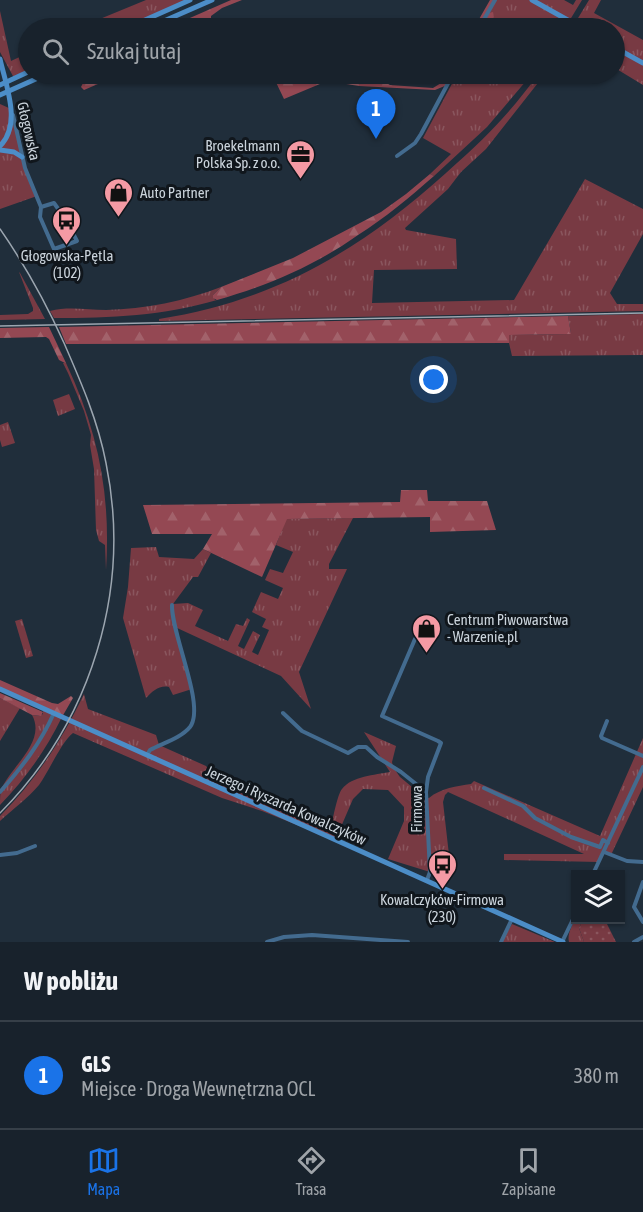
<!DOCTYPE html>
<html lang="pl">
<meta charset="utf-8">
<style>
body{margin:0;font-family:"Asap Condensed",sans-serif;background:#212a34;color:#f1f3f6}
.controls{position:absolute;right:18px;bottom:18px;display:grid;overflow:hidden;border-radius:0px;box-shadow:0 2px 4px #0004}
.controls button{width:54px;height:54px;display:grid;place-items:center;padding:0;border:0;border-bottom:2px solid #363f48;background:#18222c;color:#f1f3f6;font:30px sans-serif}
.you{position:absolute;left:434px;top:380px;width:21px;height:21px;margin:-15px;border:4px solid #fff;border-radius:50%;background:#1a73e8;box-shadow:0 0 0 9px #1a73e833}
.badge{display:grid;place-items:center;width:39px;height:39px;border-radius:50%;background:#1a73e8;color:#fff;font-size:20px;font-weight:700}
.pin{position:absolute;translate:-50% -50px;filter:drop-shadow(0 2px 3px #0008)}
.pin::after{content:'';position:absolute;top:32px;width:21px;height:18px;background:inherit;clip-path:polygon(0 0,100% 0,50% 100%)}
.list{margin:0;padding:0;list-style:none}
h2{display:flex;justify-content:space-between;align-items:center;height:78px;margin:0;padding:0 24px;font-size:26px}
h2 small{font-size:20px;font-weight:400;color:#9fa4a9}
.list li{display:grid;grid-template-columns:39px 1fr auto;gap:18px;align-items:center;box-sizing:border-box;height:108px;padding:0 24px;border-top:2px solid #363f48}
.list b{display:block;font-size:22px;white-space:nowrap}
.list p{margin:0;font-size:20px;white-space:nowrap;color:#9fa4a9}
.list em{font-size:20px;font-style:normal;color:#9fa4a9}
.icon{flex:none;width:33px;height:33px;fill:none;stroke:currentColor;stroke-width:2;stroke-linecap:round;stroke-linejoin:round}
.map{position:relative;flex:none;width:643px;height:942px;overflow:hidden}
.search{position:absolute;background:#18222c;box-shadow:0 2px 4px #0004;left:18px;right:18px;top:18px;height:66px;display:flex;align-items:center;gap:15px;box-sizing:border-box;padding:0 21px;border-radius:33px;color:#9fa4a9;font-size:22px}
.sheet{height:186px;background:#18222c}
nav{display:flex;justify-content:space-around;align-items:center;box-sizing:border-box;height:84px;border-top:2px solid #363f48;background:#18222c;font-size:16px;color:#9fa4a9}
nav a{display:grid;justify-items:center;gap:3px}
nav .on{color:#1a73e8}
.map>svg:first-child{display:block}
.grass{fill:url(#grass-tufts)}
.forest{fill:url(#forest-firs)}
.park{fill:url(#park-dots)}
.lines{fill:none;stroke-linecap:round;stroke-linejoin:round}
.street{stroke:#436b8f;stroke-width:4}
.secondary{stroke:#4c8dc7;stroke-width:5}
.rail{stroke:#9ca6b0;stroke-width:1.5}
.labels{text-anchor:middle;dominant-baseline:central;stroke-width:6;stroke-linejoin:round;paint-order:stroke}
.street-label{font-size:15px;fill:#cbd4dc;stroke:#10161c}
.poi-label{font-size:15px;fill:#cbd4dc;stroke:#10161c;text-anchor:start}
</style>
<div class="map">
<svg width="643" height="942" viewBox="0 0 643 942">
<defs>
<pattern id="grass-tufts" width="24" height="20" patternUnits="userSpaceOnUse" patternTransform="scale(1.5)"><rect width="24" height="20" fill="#783a43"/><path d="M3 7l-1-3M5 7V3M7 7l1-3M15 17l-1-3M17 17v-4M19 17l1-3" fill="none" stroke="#8a565e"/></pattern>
<pattern id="forest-firs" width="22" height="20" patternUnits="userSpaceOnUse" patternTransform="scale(1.5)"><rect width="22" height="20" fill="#944853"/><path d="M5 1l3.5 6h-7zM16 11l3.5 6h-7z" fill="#a2626b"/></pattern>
<pattern id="park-dots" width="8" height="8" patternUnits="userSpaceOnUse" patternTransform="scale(1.5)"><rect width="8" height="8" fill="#783a43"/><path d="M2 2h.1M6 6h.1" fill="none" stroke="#8a565e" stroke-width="1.8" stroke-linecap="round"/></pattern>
</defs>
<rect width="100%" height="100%" fill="#202e3b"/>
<g class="grass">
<path d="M 146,0 L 190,0 L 127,28 L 78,28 Z"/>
<path d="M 495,0 L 564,0 L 573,5 L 576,0 L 582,0 L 565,28 L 487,28 L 494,16 L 488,13 Z"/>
<path d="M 589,0 L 601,0 L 594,13 L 643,40 L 643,85 L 615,68 L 614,28 L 572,28 Z"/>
<path d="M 0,11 L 11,61 L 28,53 L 28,72 L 14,78 L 0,52 Z"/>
<path d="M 461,74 L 532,74 L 487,127 L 434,176 L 430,174 L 451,154 L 423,138 L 454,80 L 457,80 Z"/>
<path d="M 539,74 L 545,74 L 486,149 L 461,172 L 448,189 L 405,228 L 406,230 L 456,239 L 457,269 L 374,270 L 372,303 L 514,300 L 585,179 L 643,209 L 643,234 L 610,293 L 617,304 L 643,304 L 643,311 L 159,321 L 159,319 C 273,302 362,249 446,173 C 465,156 485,138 502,119 C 515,105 527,89 539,74 Z"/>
<path d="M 0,104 L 11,109 L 25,168 L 37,196 L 0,209 Z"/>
<path d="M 19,272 L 20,273 L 45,319 L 0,320 L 0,315 L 28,314 L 33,311 L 33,308 Z"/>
<path d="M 221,287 L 213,295 L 215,300 L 217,300 C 163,316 111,318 54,318 L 50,311 C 69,306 87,310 106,310 C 145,309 185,301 221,287 Z"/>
<path d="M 643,314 L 643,355 L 512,356 L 509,343 L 509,335 L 571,334 L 568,316 Z"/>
<path d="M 63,363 L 66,363 C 98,431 111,494 106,570 L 105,545 L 99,541 L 96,530 L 94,469 L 90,445 L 91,435 L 84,411 L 68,373 Z"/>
<path d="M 69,394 L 75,409 L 58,416 L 53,400 Z"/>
<path d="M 8,422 L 15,443 L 2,447 L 0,440 L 0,425 Z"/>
<path d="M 353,518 L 329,564 L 329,569 L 347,569 L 299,672 L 311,709 L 281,676 L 175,627 L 192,689 L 173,695 L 169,687 C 159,685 153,691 146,698 L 123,618 L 128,587 L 131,548 L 156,547 L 159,557 L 194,559 L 203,549 L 211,553 L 198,577 L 193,577 L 173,604 L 188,603 L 203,610 L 195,626 L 228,641 L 236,624 L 243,626 L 247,618 L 250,620 L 238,646 L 244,649 L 253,631 L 260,635 L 252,652 L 258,655 L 269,630 L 262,627 L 266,619 L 252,612 L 261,592 L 278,599 L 283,588 L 265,580 L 270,569 L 283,573 L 293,552 L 276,545 L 286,519 Z"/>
<path d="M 22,619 L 33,656 L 26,658 L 15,621 Z"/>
<path d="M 84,694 L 88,709 L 156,735 L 159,745 L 206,766 L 215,777 L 330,830 C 333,820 337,795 342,789 C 352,776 375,775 390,772 L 364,732 L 396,746 L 392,762 L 393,767 L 400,777 L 424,797 L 429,798 C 441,788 457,786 471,784 L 474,781 L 600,836 L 643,738 L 643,787 L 611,855 L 604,853 L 599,862 L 504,860 L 504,854 L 584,854 L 448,792 L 445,795 L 443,802 L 449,855 L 429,854 L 430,872 L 388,859 L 404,821 L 404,807 L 388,790 L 363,789 L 353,799 L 337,836 L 340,838 L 337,841 L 262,811 L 222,798 L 73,733 C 62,741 49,771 39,785 C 28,798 13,809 0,821 L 0,816 C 36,780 62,740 84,694 Z"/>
<path d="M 0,698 L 20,708 L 0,741 Z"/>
<path d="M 43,708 L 62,717 C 46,750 26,778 0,805 C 0,800 0,794 1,790 C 10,767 47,742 32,715 L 39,716 L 43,714 Z"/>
<path d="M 575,919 L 583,920 L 579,928 L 584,942 L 569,942 C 567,934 572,926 575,919 Z"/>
<path d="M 512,924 L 555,942 L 501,942 Z"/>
</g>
<g class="forest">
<path d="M 231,0 L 242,0 L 222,8 L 211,16 L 211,20 L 221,28 L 167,28 Z"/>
<path d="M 490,0 L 495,0 L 489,13 L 493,12 L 494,17 L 487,28 L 474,28 Z"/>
<path d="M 67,74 L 121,74 L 84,90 L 81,87 L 85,79 L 84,76 C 78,74 72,78 67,76 Z"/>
<path d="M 272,74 L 348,74 L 377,78 L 390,85 L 433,88 L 446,80 L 450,74 L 461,74 L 457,80 L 451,78 L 447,85 L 435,90 L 359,86 L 327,81 L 284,99 Z"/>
<path d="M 430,174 L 434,176 C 410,197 385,218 358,235 C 316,265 267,286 217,300 L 213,298 L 213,295 L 221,287 L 293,258 L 381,212 L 406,194 Z"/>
<path d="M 568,316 L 571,334 L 509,335 L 509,343 L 66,344 L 59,327 Z"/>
<path d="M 49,327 L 66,363 L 65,363 L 59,360 L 49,339 L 46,337 L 0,338 L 0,328 Z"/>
<path d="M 401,490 L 427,490 L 428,501 L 487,501 L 496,530 L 430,532 L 430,517 L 287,519 L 262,577 L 203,549 L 212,534 L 152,534 L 143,505 L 400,502 Z"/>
<path d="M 0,680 L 52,703 L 58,704 L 71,696 L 73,698 L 62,717 L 0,689 Z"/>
<path d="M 0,693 L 43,712 L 41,716 L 32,715 L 0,698 Z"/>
</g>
<path class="park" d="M 583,920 L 605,920 L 616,942 L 584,942 L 579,928 Z"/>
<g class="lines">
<g class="street">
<path d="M 479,28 L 495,0"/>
<path d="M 13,115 L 25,168 L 41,207 L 40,217 L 54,249 L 77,241 L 66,220 L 54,203 L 41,207"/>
<path d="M 397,156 L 415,143 L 421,134 L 453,74"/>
<path d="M 415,639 L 382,716 L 438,741 L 441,743 L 428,777 L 426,792 L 430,872 L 427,880"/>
<path d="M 283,713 L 302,731 L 348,753 L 358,747 L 366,747 L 377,757 L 401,772 L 426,792"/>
<path d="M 607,721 L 601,736 L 602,738 L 643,756"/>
<path d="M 147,755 L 150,750 C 163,743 181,738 190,727 C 206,706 171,634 172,605"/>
<path d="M 484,788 L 523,806 L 535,818 L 571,837 L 600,847 L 603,840 L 608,843"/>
<path d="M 0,792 C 22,767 40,744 54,713"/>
<path d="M 604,852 L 627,861 L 643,862"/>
<path d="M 0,855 L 17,853 L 35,846"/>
<path d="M 593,874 L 643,767"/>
<path d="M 643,882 L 634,907 L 643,922"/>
<path d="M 267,942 L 284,937 L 312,935 L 408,942"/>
<path d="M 501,942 L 512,919"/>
<path d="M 562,942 L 576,913"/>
<path d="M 634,942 L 643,937"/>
</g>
<g class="secondary">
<path d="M 532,0 L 582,28"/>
<path d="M 127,28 L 190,0"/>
<path d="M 148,28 L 212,0"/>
<path d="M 614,47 L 643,63"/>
<path d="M 0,59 C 6,86 22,124 0,146"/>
<path d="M 0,85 L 28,72"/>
<path d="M 0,95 L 47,74"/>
<path d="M 0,150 L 14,152 L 22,157"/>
<path d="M 0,689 L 563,942"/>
</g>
<g class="rail">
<path d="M 0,229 C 25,265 46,303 64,343 C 81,382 98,421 106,463 C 132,590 91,722 0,813"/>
<path d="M 0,326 L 643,313"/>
</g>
</g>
<defs>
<symbol id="office-pin" viewBox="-11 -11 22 30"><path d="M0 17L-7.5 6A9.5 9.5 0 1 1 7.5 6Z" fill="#f49aa4" stroke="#10161c"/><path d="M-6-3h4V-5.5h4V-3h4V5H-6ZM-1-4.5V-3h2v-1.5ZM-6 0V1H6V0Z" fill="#111"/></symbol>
<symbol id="shop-pin" viewBox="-11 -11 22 30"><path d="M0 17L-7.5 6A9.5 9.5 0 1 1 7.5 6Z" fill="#f49aa4" stroke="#10161c"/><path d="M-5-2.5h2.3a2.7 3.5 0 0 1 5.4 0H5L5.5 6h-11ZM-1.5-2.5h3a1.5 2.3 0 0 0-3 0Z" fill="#111"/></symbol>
<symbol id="bus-pin" viewBox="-11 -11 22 30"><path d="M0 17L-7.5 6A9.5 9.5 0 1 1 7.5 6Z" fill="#f49aa4" stroke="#10161c"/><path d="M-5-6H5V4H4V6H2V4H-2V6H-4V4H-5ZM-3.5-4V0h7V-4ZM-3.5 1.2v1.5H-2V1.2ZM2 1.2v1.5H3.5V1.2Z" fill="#111"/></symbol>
</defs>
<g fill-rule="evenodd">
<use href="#office-pin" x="284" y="138" width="33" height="45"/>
<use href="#shop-pin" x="102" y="176" width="33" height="45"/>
<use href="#bus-pin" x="50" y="204" width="33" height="45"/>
<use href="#shop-pin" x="410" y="612" width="33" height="45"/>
<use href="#bus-pin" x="426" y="848" width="33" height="45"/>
</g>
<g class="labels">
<g class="street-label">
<text transform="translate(29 131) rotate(77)">Głogowska</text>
<text transform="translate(286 805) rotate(24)">Jerzego i Ryszarda Kowalczyków</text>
<text transform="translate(416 809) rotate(-90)">Firmowa</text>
</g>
<g class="poi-label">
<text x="280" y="145" text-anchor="end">Broekelmann<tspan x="280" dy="17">Polska Sp. z o.o.</tspan></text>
<text x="140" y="192">Auto Partner</text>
<text x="67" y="255" text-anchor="middle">Głogowska-Pętla<tspan x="67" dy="17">(102)</tspan></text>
<text x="447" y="619">Centrum Piwowarstwa<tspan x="447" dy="17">- Warzenie.pl</tspan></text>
<text x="442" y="899" text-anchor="middle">Kowalczyków-Firmowa<tspan x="442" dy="17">(230)</tspan></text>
</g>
</g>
</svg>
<div class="controls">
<button><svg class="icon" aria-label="layers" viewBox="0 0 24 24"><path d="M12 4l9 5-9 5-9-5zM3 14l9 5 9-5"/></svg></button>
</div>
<div class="you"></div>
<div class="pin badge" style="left:376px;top:139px">1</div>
<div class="search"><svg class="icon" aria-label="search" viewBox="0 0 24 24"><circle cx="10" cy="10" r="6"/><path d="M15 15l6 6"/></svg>Szukaj tutaj</div>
</div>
<section class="sheet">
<h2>W pobliżu<small></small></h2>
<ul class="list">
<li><span class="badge">1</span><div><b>GLS</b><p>Miejsce · Droga Wewnętrzna OCL</p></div><em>380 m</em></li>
</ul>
</section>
<nav>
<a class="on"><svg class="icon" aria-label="map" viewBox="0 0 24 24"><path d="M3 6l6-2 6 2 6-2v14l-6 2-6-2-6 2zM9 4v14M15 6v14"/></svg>Mapa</a>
<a><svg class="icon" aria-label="directions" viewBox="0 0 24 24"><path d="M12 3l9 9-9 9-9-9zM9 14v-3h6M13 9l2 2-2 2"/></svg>Trasa</a>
<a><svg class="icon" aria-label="saved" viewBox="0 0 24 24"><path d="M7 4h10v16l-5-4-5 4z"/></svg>Zapisane</a>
</nav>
